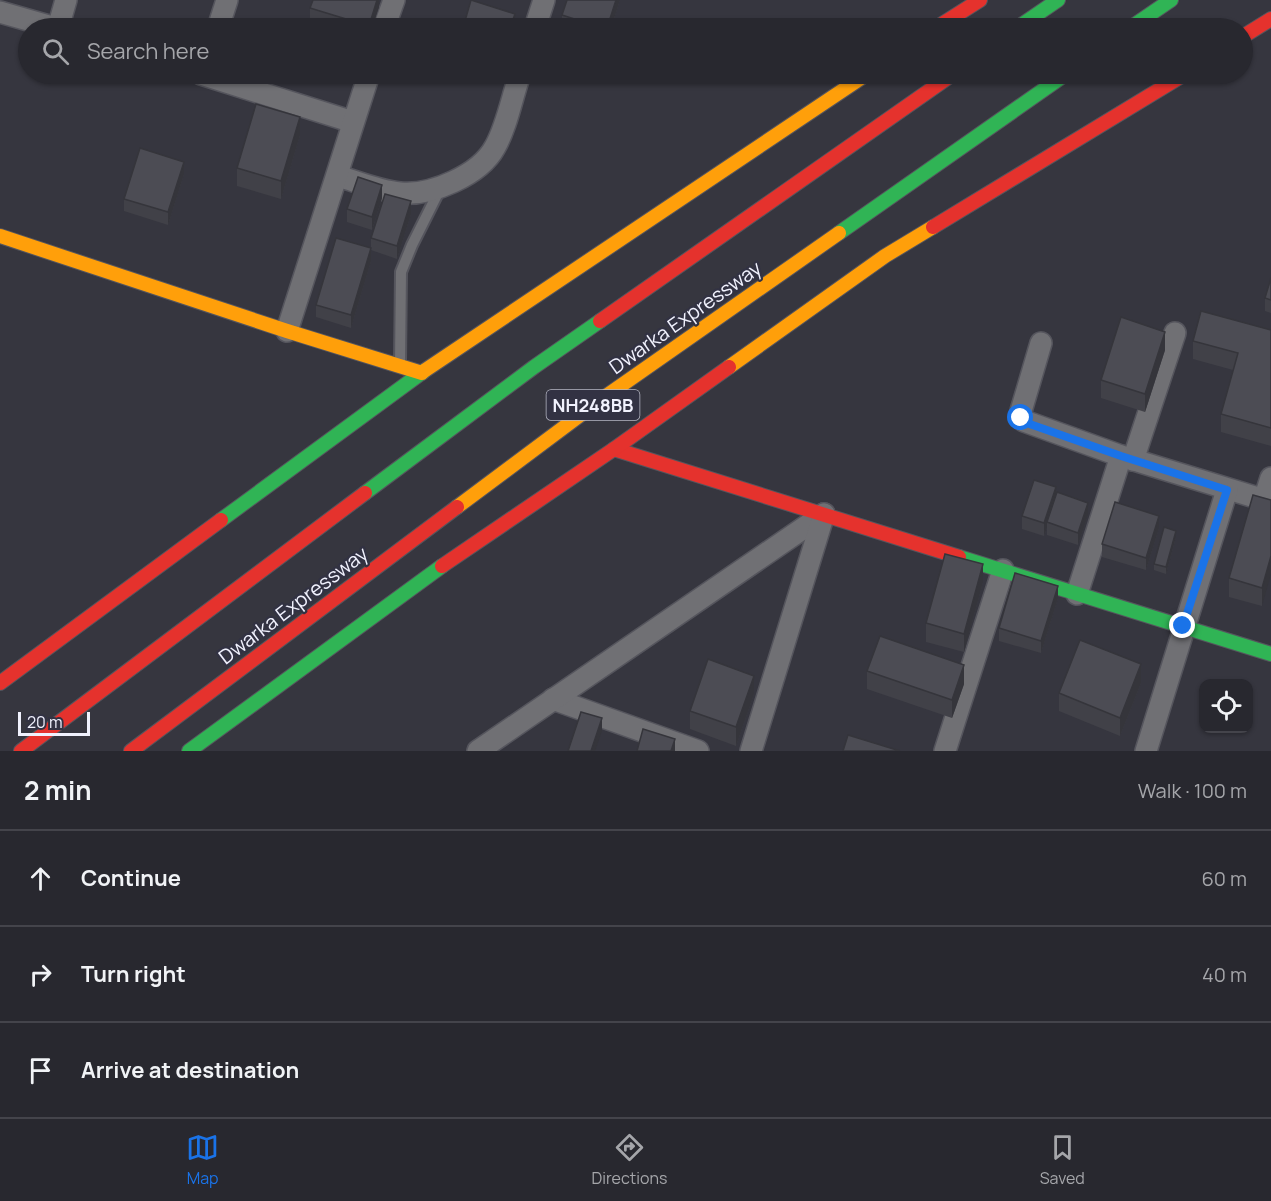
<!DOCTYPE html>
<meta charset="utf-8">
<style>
body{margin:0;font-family:Manrope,sans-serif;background:#34343b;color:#f1f3f6}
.controls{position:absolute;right:18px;bottom:18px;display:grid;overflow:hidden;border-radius:12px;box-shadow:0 2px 4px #0004}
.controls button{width:54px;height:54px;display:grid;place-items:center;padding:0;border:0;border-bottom:2px solid #44444b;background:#28282f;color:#f1f3f6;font:30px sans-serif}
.scale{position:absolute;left:18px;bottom:15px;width:72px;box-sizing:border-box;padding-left:6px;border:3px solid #f0f1fd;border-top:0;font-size:16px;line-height:21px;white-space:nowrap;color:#f0f1fd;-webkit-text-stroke:4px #323243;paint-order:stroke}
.stop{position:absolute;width:18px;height:18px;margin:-14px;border:4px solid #1a73e8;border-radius:50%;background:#fff}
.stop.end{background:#1a73e8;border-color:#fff;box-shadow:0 2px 6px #0008}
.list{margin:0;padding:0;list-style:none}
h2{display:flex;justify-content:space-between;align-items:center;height:78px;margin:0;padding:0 24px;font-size:26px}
h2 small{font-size:20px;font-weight:400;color:#a5a6aa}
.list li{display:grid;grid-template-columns:39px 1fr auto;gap:18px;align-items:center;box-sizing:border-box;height:96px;padding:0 24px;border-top:2px solid #44444b}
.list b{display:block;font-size:22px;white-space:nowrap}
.list em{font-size:20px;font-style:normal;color:#a5a6aa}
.icon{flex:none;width:33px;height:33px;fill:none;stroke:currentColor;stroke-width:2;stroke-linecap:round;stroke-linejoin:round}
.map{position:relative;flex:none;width:1271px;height:751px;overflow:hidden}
.search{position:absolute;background:#28282f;box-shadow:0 2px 4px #0004;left:18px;right:18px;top:18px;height:66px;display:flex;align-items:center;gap:15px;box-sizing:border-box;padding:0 21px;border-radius:33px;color:#a5a6aa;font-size:22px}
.sheet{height:366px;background:#28282f}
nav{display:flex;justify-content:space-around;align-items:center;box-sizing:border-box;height:84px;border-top:2px solid #44444b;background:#28282f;font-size:16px;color:#a5a6aa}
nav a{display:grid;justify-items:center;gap:3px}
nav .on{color:#1a73e8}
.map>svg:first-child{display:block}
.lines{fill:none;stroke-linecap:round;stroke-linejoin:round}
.lane-casing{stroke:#55555d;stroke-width:14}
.street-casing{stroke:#55555d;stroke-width:24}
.fast-casing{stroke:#55555d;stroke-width:16}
.slow-casing{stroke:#55555d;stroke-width:16}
.jam-casing{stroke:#55555d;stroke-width:16}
.lane{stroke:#707074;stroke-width:10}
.street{stroke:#707074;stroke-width:21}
.fast{stroke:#30b455;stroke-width:14}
.slow{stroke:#ff9f0a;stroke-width:14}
.jam{stroke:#e5322d;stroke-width:14}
.wall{fill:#414148}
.shaded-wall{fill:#35353b}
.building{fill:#4c4c54;stroke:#35353b;stroke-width:1.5}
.route{stroke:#1a73e8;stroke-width:8}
.labels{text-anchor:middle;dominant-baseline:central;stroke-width:4.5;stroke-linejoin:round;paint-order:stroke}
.shield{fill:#323243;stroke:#b7b8c5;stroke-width:1.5}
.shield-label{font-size:18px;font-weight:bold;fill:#f0f1fd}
.street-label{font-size:20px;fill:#f0f1fd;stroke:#323243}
</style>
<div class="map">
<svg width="1271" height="751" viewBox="0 0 1271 751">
<rect width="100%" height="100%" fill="#36363f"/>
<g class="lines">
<defs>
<path id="lane" d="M 400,363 L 401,272 L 412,245 L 440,189"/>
<g id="street">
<path d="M 0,12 L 56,28"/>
<path d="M 58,28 L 66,0"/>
<path d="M 218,28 L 227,0"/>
<path d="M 384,28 L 394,0"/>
<path d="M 535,28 L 544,0"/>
<path d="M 201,74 L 353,122"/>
<path d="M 338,176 C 358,182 379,191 400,193 C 431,196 480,175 495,147 C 507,126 512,97 520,74"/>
<path d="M 287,331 L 369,74"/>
<path d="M 1041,343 L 1021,411 L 1021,418 L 1024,421 L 1121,456 L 1271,502"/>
<path d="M 1133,460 L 1175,333"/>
<path d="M 1264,500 L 1271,478"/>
<path d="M 1077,594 L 1121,456"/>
<path d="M 553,699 L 698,751"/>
<path d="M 478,751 L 824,514"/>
<path d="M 751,751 L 824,514"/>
<path d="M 945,751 L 1003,570"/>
<path d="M 1146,751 L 1227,490"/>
</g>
<g id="fast">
<path d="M 1017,28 L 1058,0"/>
<path d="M 1130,28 L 1171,0"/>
<path d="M 839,233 L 1066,74"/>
<path d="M 365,493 L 534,367 L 600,321"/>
<path d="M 221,520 L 424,371"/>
<path d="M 959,557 L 1271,654"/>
<path d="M 189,751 L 442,566"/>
</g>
<g id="slow">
<path d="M 0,236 L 287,331 L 422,373"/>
<path d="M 729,367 L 885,256 L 933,227"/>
<path d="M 424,371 L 867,74"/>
<path d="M 457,507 L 599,401 L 839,233"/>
</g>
<g id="jam">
<path d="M 936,28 L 980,0"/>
<path d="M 1242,37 L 1271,19"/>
<path d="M 933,227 L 1185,74"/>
<path d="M 600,321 L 953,74"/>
<path d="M 614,449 L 959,557"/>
<path d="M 442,566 L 614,449 L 729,367"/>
<path d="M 0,683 L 221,520"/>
<path d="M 21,751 L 365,493"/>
<path d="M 131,751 L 457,507"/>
</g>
</defs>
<use href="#lane" class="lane-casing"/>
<use href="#street" class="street-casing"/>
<use href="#fast" class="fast-casing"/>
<use href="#slow" class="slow-casing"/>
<use href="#jam" class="jam-casing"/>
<use href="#lane" class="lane"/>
<use href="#street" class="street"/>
<use href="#fast" class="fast"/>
<use href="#slow" class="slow"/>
<use href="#jam" class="jam"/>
</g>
<g class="wall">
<path d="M 379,0 L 379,7 L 372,28 L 336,28 L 310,21 L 310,8 Z"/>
<path d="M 567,0 L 620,0 L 611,28 L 553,28 L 562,22 L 562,15 Z"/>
<path d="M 300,135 L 281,199 L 237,186 L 237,168 Z"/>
<path d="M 184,174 L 168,225 L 124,211 L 124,199 Z"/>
<path d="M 382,198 L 372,230 L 347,222 L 347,209 Z"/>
<path d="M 411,214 L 397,259 L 371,250 L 371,238 Z"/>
<path d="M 371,261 L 351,328 L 316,317 L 316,305 Z"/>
<path d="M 1271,278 L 1271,313 L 1265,311 L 1265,298 Z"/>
<path d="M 1271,330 L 1271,446 L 1221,432 L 1221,414 L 1233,370 L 1193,359 L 1193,341 Z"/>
<path d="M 1165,350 L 1145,412 L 1101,398 L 1101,380 Z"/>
<path d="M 1056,495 L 1088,515 L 1078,545 L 1047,535 L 1047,528 L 1044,536 L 1022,529 L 1022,516 Z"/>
<path d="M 1271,500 L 1262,606 L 1229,597 L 1229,578 Z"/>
<path d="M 1159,528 L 1146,570 L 1102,557 L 1102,544 Z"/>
<path d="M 1176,537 L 1166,574 L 1154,570 L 1154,564 Z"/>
<path d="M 983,582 L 964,652 L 926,642 L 926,623 Z"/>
<path d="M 1058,598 L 1041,653 L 999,641 L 999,628 Z"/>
<path d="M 867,671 L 964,684 L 952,718 L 867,689 Z"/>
<path d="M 1141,683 L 1120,736 L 1059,711 L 1059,693 Z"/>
<path d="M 754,694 L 736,746 L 690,729 L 690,711 Z"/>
</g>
<g class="shaded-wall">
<path d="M 377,0 L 379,0 L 379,7 L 372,28 L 369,28 Z"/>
<path d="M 616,0 L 620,0 L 611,28 L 607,28 Z"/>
<path d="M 515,14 L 514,28 L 510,28 Z"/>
<path d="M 300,117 L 300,135 L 281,199 L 281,181 Z"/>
<path d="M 184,162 L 184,174 L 168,225 L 168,212 Z"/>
<path d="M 382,185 L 382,198 L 372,230 L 372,217 Z"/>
<path d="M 411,201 L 411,214 L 397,259 L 397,246 Z"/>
<path d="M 371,248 L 371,261 L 351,328 L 351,315 Z"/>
<path d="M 1165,332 L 1165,350 L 1145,412 L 1145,394 Z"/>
<path d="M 1056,487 L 1056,500 L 1047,522 L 1047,528 L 1044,536 L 1044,523 Z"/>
<path d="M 1088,503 L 1088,515 L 1078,545 L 1078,533 Z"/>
<path d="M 1159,516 L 1159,528 L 1146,570 L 1146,558 Z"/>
<path d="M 1176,531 L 1176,537 L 1166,574 L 1166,567 Z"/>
<path d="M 1271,556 L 1271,574 L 1262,606 L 1262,588 Z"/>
<path d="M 983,564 L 983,582 L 964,652 L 964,634 Z"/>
<path d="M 1058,586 L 1058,598 L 1041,653 L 1041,641 Z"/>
<path d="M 1141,664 L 1141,683 L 1120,736 L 1120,718 Z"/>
<path d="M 964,665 L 964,684 L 952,718 L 952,700 Z"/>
<path d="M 754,676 L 754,694 L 736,746 L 736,727 Z"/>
<path d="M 602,718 L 602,731 L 595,751 L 591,751 Z"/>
<path d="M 675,739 L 675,751 L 671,751 Z"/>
</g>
<g class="building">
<path d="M 313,0 L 377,0 L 369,26 L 310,8 Z"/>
<path d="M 471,0 L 515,14 L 510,28 L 463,28 Z"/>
<path d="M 567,0 L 616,0 L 607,28 L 602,28 L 562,15 Z"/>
<path d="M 556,20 L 583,28 L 553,28 Z"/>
<path d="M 256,104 L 300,117 L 281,181 L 237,168 Z"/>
<path d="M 140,148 L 184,162 L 168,212 L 124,199 Z"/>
<path d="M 358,177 L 382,185 L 372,217 L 347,209 Z"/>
<path d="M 385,194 L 411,201 L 397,246 L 371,238 Z"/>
<path d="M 336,238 L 371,248 L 351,315 L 316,305 Z"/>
<path d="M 1271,278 L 1271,300 L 1265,298 Z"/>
<path d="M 1201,311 L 1271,330 L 1271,428 L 1221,414 L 1238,353 L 1193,341 Z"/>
<path d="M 1121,317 L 1165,332 L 1145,394 L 1101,380 Z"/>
<path d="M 1034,480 L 1056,487 L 1044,523 L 1022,516 Z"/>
<path d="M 1057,492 L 1088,503 L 1078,533 L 1047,522 Z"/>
<path d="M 1253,495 L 1271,500 L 1271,556 L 1262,588 L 1229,578 Z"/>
<path d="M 1115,502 L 1159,516 L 1146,558 L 1102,544 Z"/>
<path d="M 1164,527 L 1176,531 L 1166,567 L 1154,564 Z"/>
<path d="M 945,554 L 983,564 L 964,634 L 926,623 Z"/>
<path d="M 1015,573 L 1058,586 L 1041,641 L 999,628 Z"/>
<path d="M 880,636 L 964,665 L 952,700 L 867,671 Z"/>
<path d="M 1080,640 L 1141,664 L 1120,718 L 1059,693 Z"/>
<path d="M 708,659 L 754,676 L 736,727 L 690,711 Z"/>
<path d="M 581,712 L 602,718 L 591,751 L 568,751 Z"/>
<path d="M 643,729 L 675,739 L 671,751 L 637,751 Z"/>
<path d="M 848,735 L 900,751 L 843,751 Z"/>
</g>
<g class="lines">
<path class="route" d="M 1021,418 L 1024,422 L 1121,456 L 1227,490 L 1183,626"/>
</g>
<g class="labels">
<rect class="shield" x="546.5" y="390" width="93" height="30" rx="4.5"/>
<g class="shield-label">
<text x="593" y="405">NH248BB</text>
</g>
<g class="street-label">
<text transform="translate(685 317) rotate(-35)">Dwarka Expressway</text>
<text transform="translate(293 605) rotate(-37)">Dwarka Expressway</text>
</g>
</g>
</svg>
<div class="controls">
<button><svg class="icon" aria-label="locate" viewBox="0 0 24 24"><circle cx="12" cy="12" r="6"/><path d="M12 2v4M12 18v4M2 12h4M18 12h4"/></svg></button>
</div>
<div class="scale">20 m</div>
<div class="stop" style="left:1021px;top:418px"></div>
<div class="stop end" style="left:1183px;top:626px"></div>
<div class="search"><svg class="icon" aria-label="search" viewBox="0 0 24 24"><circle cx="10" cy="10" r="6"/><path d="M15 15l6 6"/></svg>Search here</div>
</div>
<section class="sheet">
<h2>2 min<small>Walk · 100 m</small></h2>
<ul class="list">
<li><svg class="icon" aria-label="ahead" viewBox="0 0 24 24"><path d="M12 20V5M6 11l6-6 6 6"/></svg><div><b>Continue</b></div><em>60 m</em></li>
<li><svg class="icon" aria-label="right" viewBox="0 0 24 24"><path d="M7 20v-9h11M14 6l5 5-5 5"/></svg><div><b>Turn right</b></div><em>40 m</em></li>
<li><svg class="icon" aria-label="arrive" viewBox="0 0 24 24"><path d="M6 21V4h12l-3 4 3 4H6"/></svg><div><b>Arrive at destination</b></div></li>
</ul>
</section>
<nav>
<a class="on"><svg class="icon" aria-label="map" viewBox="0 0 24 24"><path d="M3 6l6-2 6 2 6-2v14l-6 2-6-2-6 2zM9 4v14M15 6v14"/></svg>Map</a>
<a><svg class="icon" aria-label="directions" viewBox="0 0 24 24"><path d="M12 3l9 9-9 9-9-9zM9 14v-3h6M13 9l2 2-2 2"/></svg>Directions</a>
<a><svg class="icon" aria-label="saved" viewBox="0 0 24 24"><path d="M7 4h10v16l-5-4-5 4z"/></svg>Saved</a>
</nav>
